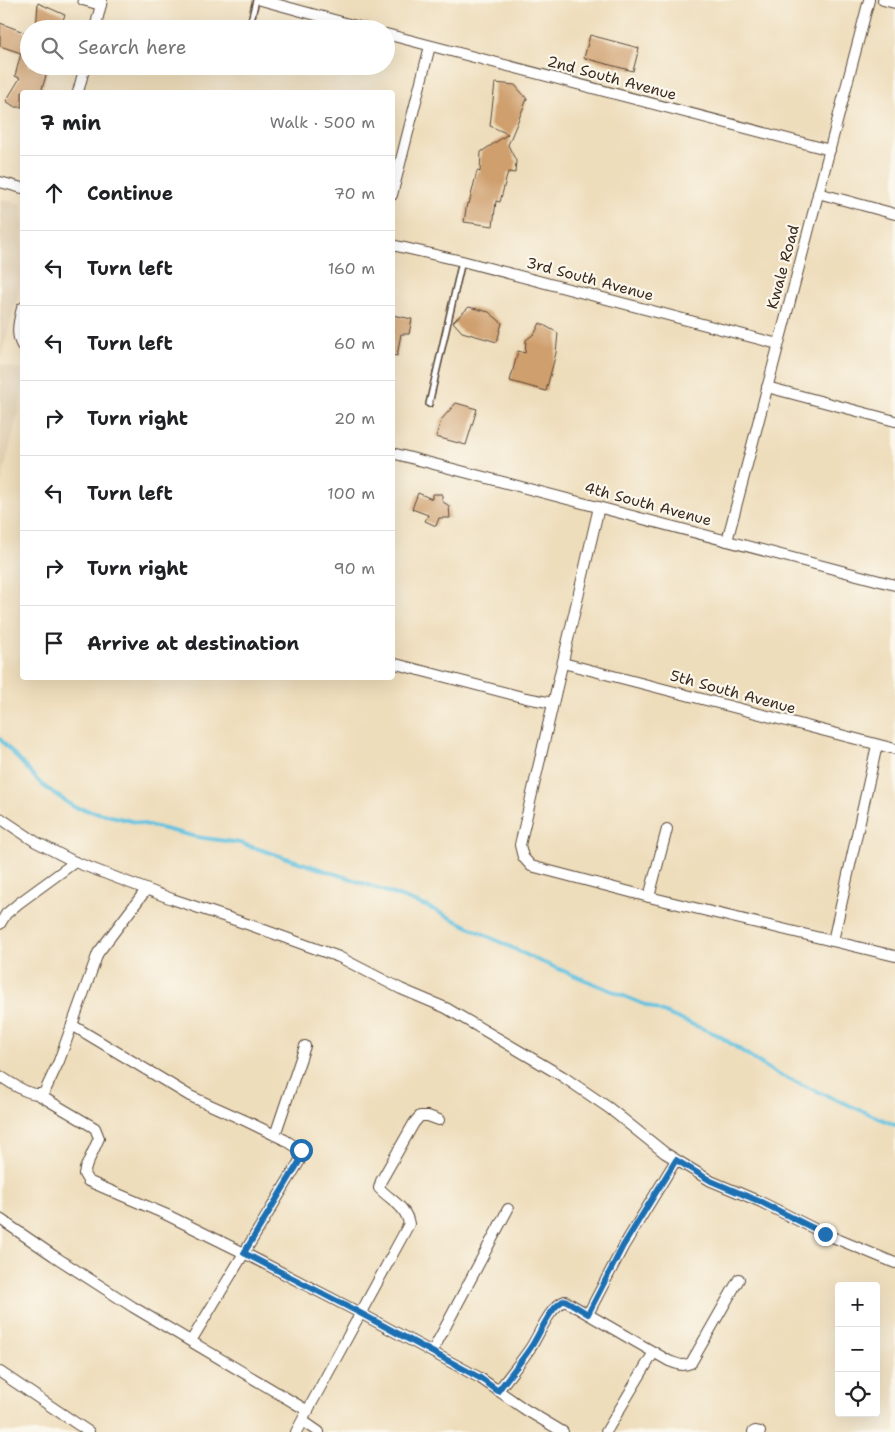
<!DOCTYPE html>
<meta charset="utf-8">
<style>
body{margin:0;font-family:"Shantell Sans",sans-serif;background:#f2f2f2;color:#202124}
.controls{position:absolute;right:15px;bottom:15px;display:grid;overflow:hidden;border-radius:5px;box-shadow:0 5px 20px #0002}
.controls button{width:45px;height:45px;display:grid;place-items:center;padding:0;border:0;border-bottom:1px solid #e0e0e0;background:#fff;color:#202124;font:25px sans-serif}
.stop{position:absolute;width:15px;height:15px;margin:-11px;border:4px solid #1f6fb2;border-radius:50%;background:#fff}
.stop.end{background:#1f6fb2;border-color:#fff;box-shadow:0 1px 5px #0008}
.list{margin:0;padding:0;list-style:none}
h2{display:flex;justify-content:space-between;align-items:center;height:65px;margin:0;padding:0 20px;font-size:21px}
h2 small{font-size:16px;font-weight:400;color:#757577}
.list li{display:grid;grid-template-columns:32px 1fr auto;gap:15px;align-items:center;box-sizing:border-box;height:75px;padding:0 20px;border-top:1px solid #e0e0e0}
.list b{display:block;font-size:19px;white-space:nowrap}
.list em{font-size:16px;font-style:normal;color:#757577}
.icon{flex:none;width:28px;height:28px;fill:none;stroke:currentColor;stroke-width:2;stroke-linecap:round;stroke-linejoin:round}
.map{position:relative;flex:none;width:895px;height:1432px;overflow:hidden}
.search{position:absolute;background:#fff;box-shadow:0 5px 20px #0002;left:20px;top:20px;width:375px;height:55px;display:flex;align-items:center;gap:12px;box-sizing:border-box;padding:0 18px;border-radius:28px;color:#757577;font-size:19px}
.panel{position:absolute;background:#fff;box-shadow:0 5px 20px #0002;left:20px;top:90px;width:375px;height:590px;border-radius:5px}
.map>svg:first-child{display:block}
.built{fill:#e0ceb1}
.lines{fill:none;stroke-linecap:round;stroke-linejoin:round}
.stream{stroke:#61c1df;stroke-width:4}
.building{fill:#cf9f6d}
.service-casing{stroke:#564536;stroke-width:8}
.minor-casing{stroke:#564536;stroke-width:12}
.service{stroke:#fff;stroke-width:5}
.minor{stroke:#fff;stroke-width:10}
.route{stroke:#1f6fb2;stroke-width:6}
.labels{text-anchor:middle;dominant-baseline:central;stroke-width:4.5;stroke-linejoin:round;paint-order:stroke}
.street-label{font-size:15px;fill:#3b2a1e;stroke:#fbf7ec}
</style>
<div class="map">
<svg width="895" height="1432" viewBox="0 0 895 1432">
<rect width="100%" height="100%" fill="#fbf7ec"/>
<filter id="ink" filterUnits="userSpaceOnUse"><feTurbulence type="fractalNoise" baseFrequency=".02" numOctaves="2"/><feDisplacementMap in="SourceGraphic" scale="10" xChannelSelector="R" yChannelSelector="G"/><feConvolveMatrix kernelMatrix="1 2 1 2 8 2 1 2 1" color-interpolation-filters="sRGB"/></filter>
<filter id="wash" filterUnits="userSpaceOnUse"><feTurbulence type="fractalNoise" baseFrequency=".0096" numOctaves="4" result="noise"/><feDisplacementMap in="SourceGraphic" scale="20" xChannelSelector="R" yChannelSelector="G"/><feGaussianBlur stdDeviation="1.12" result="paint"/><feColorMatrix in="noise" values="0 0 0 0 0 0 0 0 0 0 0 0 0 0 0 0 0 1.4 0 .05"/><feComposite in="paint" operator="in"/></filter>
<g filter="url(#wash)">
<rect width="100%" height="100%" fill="#edb"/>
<g class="built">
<path d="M 0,199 L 22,204 L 22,278 L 0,362 Z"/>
<path d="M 0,364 L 22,370 L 22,397 L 0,487 Z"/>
</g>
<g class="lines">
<path class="stream" d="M 0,739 L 42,785 L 74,807 L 197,837 L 240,843 L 351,879 L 426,906 L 537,960 L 718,1035 L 775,1073 L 895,1125"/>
</g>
<g id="blocks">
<g class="building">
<path d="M 38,3 L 65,15 L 59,29 L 36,29 Z"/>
<path d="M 0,23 L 29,34 L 29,66 L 49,66 L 41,92 L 22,92 L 22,107 L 15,107 L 6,101 L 20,78 L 15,76 L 21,53 L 0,46 Z"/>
<path d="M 590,35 L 639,48 L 633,71 L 584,58 Z"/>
<path d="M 495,83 L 515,85 L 527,99 L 508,145 L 516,161 L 515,173 L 508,172 L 500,202 L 496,201 L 493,226 L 464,222 L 467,203 L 469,204 L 477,171 L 480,172 L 481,152 L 508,134 L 490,126 Z"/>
<path d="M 469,307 L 489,312 L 502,323 L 497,342 L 462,332 L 453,322 Z"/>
<path d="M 392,315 L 412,319 L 409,334 L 401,334 L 397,356 L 392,355 Z"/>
<path d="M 540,323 L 558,333 L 556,353 L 546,391 L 510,381 L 518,351 L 525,353 L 526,340 L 535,333 Z"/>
<path d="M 456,403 L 477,409 L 466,445 L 436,437 L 441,420 Z"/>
<path d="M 418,493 L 432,499 L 432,494 L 442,494 L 442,501 L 449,506 L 450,518 L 439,518 L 436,526 L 425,521 L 428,515 L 412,509 Z"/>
</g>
</g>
</g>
<g filter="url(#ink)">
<use href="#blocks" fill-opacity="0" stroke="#564536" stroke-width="1"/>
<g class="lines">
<defs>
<g id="service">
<path d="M 249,29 L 256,0"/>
<path d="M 429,404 L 462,261"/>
</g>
<g id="minor">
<path d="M 83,0 L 101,5"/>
<path d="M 261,0 L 367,29"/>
<path d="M 883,0 L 895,3"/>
<path d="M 95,29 L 102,0"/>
<path d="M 386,34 L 830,150"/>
<path d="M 78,92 L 85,66"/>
<path d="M 0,182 L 22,188"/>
<path d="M 818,193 L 895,214"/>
<path d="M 392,195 L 430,46"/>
<path d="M 392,245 L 462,261 L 778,344"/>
<path d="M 22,308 C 19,321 15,333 22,346"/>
<path d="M 767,387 L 895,421"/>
<path d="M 392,453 L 895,585"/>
<path d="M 599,507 L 520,845 L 523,857 L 531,866 L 653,898 L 895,956"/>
<path d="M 727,541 L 869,0"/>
<path d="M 392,663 L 526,698 L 553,703"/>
<path d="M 563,663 L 895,749"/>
<path d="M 0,818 L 36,842 L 75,862 L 172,899 L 250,925 L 339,957 L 401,989 L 446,1008 L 562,1076 L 609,1108 L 665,1153 L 711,1181 L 761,1202 L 825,1234 L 895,1263"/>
<path d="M 649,897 L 667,829"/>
<path d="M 0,924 L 6,914 L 19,903 L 75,862"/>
<path d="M 833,941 L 877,745"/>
<path d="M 72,1025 L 190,1096 L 246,1121 L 285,1140 L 301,1150 L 302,1153 L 299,1162 L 191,1341"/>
<path d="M 0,1076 C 11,1083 31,1098 44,1093 L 59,1061 L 98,953 L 146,890"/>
<path d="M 39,1095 L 95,1128 L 99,1138 L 85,1169 L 84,1174 L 88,1181 L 165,1214 L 244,1253 L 360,1313 L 480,1378 L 526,1410 L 563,1432"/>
<path d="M 275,1135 L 305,1046"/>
<path d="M 0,1219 L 54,1256 L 133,1307 L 308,1411"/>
<path d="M 588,1314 L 623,1247 L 676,1160"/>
<path d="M 432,1352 L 508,1209"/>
<path d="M 0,1372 L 89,1432"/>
<path d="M 498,1391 C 509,1376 521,1362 531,1347 C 540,1333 550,1306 565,1301 L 669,1361 C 678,1364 682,1367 691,1363 L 739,1279"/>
<path d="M 303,1421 L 319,1432"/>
<path d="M 296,1432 L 409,1224 C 406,1206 390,1200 379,1188 L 381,1181 L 414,1123 L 420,1116 L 428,1116 L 439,1120"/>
<path d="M 606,1432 L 654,1352"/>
<path d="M 753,1432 L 755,1431 L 760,1432"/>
</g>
</defs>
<use href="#service" class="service-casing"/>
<use href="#minor" class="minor-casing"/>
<use href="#service" class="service"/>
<use href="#minor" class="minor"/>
</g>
</g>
<g class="lines" filter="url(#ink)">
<path class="route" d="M 301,1150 L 302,1153 L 299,1162 L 244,1253 L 360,1313 L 480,1378 L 498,1391 C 509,1376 521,1362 531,1347 C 540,1334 550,1306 565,1300 L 588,1314 L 623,1246 L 676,1160 L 711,1181 L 761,1202 L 825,1234"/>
</g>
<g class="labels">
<g class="street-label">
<text transform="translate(612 78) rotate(15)">2nd South Avenue</text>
<text transform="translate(783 267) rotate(-75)">Kwale Road</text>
<text transform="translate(590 279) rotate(15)">3rd South Avenue</text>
<text transform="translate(648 504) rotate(15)">4th South Avenue</text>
<text transform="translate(733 692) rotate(15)">5th South Avenue</text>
</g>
</g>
</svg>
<div class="controls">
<button>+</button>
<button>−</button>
<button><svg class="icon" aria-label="locate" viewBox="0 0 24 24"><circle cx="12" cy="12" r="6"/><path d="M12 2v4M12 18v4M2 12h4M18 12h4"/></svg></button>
</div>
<div class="stop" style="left:301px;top:1150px"></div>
<div class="stop end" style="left:825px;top:1234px"></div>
<div class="search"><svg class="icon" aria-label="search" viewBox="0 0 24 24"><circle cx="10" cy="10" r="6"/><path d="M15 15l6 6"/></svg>Search here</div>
<section class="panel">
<h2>7 min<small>Walk · 500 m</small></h2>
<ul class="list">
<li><svg class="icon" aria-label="ahead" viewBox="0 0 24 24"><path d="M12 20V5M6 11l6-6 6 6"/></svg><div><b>Continue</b></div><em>70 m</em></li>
<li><svg class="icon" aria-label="left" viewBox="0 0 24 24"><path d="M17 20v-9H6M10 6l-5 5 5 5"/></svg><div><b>Turn left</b></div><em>160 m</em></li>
<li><svg class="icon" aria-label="left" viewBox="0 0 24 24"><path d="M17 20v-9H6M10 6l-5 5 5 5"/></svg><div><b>Turn left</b></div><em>60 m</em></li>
<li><svg class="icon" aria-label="right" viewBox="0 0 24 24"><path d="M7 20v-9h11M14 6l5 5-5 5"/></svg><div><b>Turn right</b></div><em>20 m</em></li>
<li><svg class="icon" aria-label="left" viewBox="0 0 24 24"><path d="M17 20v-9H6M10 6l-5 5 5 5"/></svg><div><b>Turn left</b></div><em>100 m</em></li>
<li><svg class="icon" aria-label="right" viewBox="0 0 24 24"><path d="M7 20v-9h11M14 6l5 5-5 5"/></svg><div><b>Turn right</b></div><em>90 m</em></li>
<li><svg class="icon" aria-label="arrive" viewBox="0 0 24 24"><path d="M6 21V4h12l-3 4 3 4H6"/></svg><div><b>Arrive at destination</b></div></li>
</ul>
</section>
</div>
